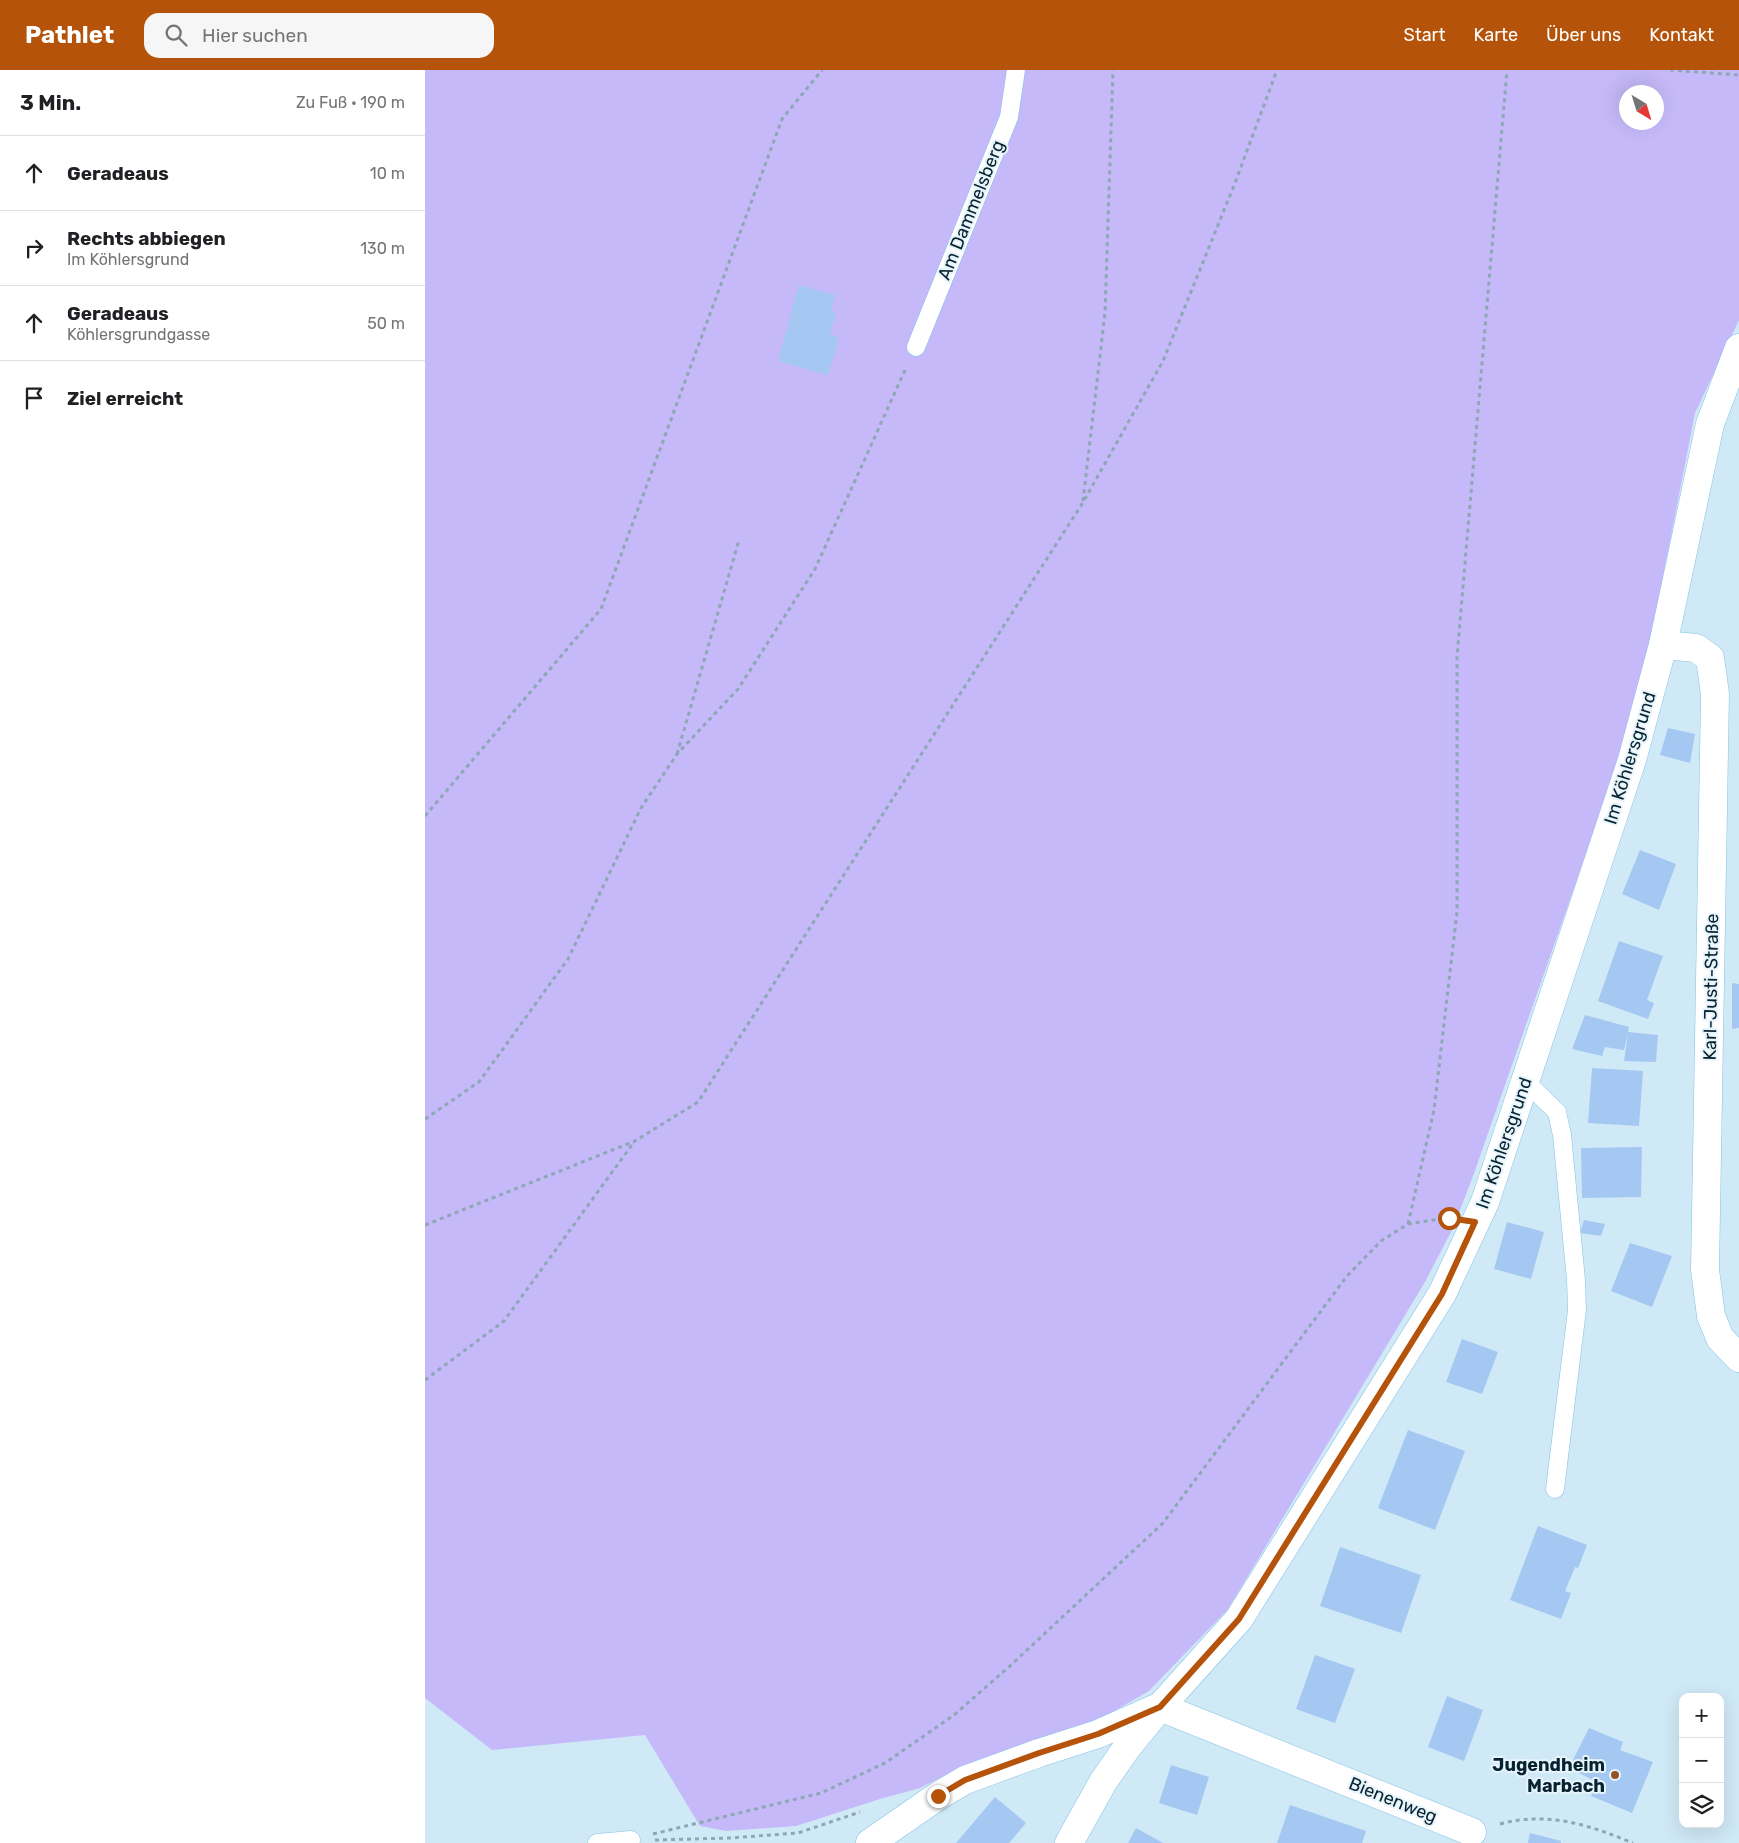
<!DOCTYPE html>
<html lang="de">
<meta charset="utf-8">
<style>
body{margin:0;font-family:Rubik,sans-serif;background:#f6f6f6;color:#202124}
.controls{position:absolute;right:15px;bottom:15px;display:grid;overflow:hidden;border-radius:10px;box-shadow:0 5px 20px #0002}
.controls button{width:45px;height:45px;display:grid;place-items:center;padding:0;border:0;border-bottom:1px solid #e0e0e0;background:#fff;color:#202124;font:25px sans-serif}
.compass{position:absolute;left:1194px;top:15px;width:45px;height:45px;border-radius:50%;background:#fff;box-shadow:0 5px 20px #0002;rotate:142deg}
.stop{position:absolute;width:15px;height:15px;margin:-11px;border:4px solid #b45309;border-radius:50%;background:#fff}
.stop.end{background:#b45309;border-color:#fff;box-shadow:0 1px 5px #0008}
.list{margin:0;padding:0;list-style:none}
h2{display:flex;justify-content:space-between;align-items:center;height:65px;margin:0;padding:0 20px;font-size:21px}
h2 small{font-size:16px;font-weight:400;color:#757577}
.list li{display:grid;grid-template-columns:32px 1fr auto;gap:15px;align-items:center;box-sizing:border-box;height:75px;padding:0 20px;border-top:1px solid #e0e0e0}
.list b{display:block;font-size:19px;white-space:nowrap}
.list p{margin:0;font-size:16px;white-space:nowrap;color:#757577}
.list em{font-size:16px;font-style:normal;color:#757577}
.icon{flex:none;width:28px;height:28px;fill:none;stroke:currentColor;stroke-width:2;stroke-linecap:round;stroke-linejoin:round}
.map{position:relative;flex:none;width:1314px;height:1773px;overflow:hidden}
header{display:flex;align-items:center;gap:30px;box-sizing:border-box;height:70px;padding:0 25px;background:#b45309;color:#fff}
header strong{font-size:24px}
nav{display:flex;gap:28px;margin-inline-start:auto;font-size:18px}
.search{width:350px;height:45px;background:#f6f6f6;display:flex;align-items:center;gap:12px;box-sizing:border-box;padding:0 18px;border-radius:15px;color:#757577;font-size:19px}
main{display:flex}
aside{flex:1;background:#fff}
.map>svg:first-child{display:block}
.green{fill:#c5b9f9;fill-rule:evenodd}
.building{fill:#a4c8f2}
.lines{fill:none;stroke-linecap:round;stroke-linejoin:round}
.service-casing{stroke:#82c3e6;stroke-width:19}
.minor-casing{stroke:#82c3e6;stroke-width:29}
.path{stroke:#8da7b5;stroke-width:3;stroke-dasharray:4 4;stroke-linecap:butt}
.service{stroke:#fff;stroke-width:18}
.minor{stroke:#fff;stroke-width:28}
.route{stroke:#b45309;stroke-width:6}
.poi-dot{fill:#945122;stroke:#e7f4fb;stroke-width:2}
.labels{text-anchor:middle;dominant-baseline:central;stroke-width:4;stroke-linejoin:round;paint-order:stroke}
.street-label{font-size:18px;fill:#072330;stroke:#e7f4fb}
.poi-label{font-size:18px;font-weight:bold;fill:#072330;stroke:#e7f4fb;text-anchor:end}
</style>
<header>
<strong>Pathlet</strong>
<div class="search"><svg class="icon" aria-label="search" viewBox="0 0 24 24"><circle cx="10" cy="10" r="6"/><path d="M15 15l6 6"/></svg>Hier suchen</div>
<nav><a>Start</a><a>Karte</a><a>Über uns</a><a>Kontakt</a></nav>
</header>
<main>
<aside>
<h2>3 Min.<small>Zu Fuß · 190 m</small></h2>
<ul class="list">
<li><svg class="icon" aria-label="ahead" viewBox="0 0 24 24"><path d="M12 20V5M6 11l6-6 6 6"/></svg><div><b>Geradeaus</b></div><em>10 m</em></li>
<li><svg class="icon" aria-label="right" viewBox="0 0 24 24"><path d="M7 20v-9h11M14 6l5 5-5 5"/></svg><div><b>Rechts abbiegen</b><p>Im Köhlersgrund</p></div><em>130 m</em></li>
<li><svg class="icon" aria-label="ahead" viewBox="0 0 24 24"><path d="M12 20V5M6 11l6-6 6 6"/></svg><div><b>Geradeaus</b><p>Köhlersgrundgasse</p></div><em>50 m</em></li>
<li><svg class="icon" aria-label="arrive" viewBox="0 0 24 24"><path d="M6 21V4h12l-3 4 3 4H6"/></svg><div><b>Ziel erreicht</b></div></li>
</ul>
</aside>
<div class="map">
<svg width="1314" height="1773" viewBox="0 0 1314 1773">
<rect width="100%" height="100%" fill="#d0e9f7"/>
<path class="green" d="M 0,0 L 1314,0 L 1314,250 L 1270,343 L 1225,573 L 1196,684 L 1048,1106 L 1028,1158 L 1000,1212 L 803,1539 L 724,1621 L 670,1652 L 537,1697 L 495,1718 L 455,1729 L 371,1756 L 301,1761 L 275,1756 L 220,1665 L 67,1680 L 0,1628 ZM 1202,22 L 1232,22 L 1232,52 L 1202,52 Z"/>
<g class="building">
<path d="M 374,215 L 410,225 L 406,241 L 411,243 L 405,264 L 414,267 L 403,305 L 353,291 Z"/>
<path d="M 1243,658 L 1270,664 L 1265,693 L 1235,685 Z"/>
<path d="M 1215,780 L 1251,794 L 1234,840 L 1197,824 Z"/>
<path d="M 1194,871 L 1238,886 L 1222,930 L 1229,933 L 1223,949 L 1173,931 Z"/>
<path d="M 1307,913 L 1314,914 L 1314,958 L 1307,959 Z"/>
<path d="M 1160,945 L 1204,957 L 1203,962 L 1233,965 L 1231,992 L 1199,991 L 1203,964 L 1199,980 L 1180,977 L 1177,986 L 1147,979 Z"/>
<path d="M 1167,998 L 1218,1001 L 1214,1056 L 1163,1053 Z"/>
<path d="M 1217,1077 L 1216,1127 L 1157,1128 L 1156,1078 Z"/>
<path d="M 1159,1150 L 1180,1154 L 1176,1166 L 1155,1163 Z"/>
<path d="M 1082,1152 L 1119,1162 L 1106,1209 L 1069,1199 Z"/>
<path d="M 1205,1173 L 1247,1186 L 1227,1237 L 1186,1221 Z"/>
<path d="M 1037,1269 L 1073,1282 L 1057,1324 L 1021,1312 Z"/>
<path d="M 983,1360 L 1040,1381 L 1010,1460 L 953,1438 Z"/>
<path d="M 1113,1456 L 1162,1475 L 1153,1498 L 1150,1497 L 1140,1521 L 1146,1523 L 1136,1549 L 1085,1530 Z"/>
<path d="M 915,1477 L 996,1505 L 976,1563 L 895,1536 Z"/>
<path d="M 890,1585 L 930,1599 L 910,1653 L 871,1639 Z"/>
<path d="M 1022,1626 L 1058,1640 L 1039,1691 L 1003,1677 Z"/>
<path d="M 1164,1658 L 1198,1672 L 1195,1680 L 1228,1692 L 1207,1743 L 1166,1726 L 1172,1712 L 1144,1698 Z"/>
<path d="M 746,1695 L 784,1707 L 772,1745 L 734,1733 Z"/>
<path d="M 570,1727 L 601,1753 L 584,1773 L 531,1773 Z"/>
<path d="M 865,1735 L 941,1761 L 937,1773 L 852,1773 Z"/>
<path d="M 711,1758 L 738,1773 L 703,1773 Z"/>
<path d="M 1105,1763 L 1136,1771 L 1136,1773 L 1103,1773 Z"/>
</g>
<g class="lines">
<defs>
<g id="service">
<path d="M 491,277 L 584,47 L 591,0"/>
<path d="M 1100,1011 L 1132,1042 L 1137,1065 L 1151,1210 L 1152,1240 L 1130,1419"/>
<path d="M 172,1773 L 206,1770"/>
</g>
<g id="minor">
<path d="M 1238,575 L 1271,578 L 1285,588 L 1290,624 L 1280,1200 L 1286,1246 L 1295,1268 L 1314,1288"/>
<path d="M 735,1637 L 1047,1762"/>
<path d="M 445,1773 L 513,1726 L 540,1710 L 614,1683 L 673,1664 L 729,1639"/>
<path d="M 644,1773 L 678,1712 L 703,1676 L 735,1637 L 814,1549 L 1017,1224 L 1060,1132 L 1207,690 L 1238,575 L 1285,354 L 1314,278"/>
</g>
</defs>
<use href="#service" class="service-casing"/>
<use href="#minor" class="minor-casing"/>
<g class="path">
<path d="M 1245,0 L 1314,5"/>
<path d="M 658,431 L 680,243 L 688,0"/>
<path d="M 252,684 L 314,470"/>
<path d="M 0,746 L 176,539 L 357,49 L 397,0"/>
<path d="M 0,1049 L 54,1012 L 143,889 L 216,738 L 252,684 L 313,619 L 390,499 L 481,298"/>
<path d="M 983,1154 L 1009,1040 L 1032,842 L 1032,587 L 1082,0"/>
<path d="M 0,1155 L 210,1071 L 273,1032 L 657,434 L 738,291 L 810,113 L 852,0"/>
<path d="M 0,1310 L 79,1251 L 209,1072"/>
<path d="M 1075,1754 C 1123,1741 1164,1755 1208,1773"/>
<path d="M 228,1764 L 396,1723 L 460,1693 L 529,1645 L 586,1595 L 738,1453 L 922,1206 L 956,1171 L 983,1154 L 1021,1148"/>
<path d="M 230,1770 L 305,1768 L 373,1763 L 435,1742"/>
</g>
<use href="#service" class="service"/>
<use href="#minor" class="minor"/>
</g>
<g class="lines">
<path class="route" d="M 513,1726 L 540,1710 L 614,1683 L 673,1664 L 735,1637 L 814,1549 L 1017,1224 L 1050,1152 L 1024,1148"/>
</g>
<circle class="poi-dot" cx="1190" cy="1705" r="5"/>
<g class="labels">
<g class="street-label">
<text transform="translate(546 140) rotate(-68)">Am Dammelsberg</text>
<text transform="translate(1205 688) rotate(-73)">Im Köhlersgrund</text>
<text transform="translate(1286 917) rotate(-89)">Karl-Justi-Straße</text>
<text transform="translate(1079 1073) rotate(-71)">Im Köhlersgrund</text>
<text transform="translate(968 1730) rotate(22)">Bienenweg</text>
</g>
<g class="poi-label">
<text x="1180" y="1695">Jugendheim<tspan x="1180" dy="21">Marbach</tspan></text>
</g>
</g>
</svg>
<div class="controls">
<button>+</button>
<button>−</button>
<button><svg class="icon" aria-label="layers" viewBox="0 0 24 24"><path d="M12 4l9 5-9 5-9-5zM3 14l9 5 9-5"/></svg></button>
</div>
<svg class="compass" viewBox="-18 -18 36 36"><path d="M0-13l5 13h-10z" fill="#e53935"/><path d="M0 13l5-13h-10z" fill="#757577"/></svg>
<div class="stop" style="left:1024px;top:1148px"></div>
<div class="stop end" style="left:513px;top:1726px"></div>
</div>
</main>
